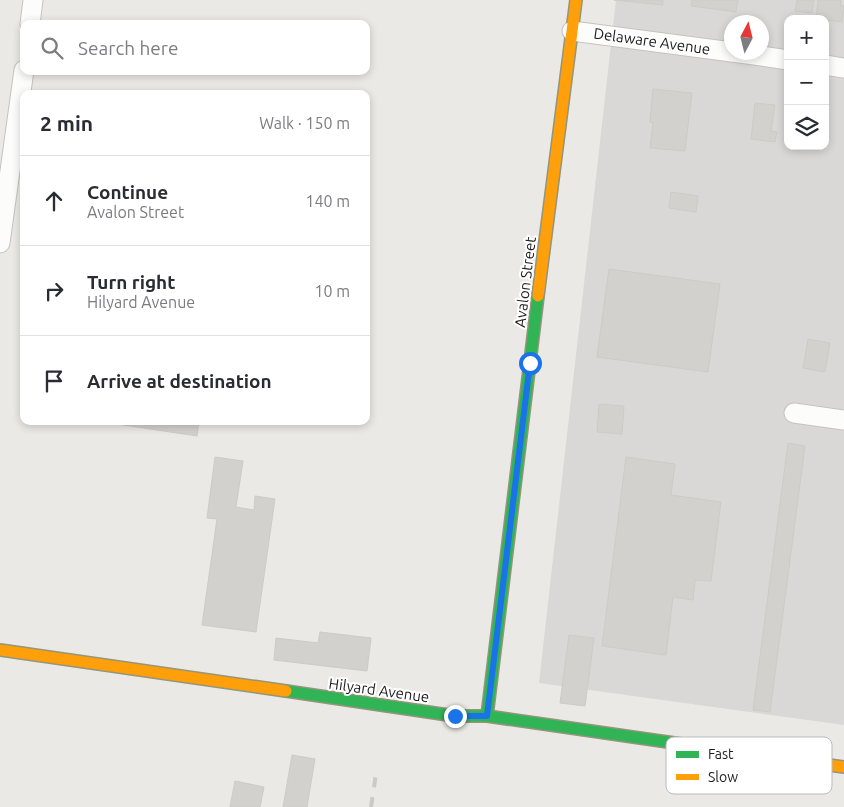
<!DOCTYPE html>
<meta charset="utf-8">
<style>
body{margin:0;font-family:Ubuntu,sans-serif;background:#f2f2f3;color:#2b2b33}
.controls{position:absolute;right:15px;top:15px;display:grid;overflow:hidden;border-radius:10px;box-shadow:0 2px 8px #0003}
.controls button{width:45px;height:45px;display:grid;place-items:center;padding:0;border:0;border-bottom:1px solid #e1e1e2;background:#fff;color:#2b2b33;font:25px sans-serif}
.compass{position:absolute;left:724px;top:15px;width:45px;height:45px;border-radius:50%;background:#fff;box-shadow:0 2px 8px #0003;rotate:7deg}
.stop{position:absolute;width:15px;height:15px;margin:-11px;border:4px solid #1a73e8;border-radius:50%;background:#fff}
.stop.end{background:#1a73e8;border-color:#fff;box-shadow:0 1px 5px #0008}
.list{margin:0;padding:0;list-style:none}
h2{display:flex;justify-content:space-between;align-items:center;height:65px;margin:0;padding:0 20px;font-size:21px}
h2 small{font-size:16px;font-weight:400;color:#7c7c81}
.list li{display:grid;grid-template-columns:32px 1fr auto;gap:15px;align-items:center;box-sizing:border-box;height:90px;padding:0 20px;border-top:1px solid #e1e1e2}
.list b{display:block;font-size:19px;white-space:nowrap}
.list p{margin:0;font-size:16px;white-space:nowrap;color:#7c7c81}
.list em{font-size:16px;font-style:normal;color:#7c7c81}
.icon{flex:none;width:28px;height:28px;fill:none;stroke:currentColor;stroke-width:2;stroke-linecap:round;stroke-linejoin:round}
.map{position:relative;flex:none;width:844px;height:807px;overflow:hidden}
.search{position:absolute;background:#fff;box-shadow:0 2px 8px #0003;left:20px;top:20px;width:350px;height:55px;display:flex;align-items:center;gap:12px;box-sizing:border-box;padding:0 18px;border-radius:10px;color:#7c7c81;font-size:19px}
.panel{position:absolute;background:#fff;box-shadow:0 2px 8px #0003;left:20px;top:90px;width:350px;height:335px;border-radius:10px}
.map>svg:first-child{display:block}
.residential{fill:#dad8d6;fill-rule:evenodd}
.building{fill:#d3d1ce;stroke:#cecac6}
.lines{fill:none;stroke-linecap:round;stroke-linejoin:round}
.street-casing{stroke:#c4c3c1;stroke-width:21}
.fast-casing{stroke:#93957c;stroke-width:14}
.slow-casing{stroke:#93957c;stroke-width:14}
.street{stroke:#fcfcfb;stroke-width:19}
.fast{stroke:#30b455;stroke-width:11}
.slow{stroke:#ff9f0a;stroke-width:11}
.rail{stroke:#cacac9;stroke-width:4;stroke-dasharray:10 10;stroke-linecap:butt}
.route{stroke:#1a73e8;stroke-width:6}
.labels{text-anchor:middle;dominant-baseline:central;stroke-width:4;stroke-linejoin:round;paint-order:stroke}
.street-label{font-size:15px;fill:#1d1d1d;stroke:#fff}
.key{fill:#fff;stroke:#bbb;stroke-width:1}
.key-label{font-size:14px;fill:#1d1d1d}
</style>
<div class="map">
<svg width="844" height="807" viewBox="0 0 844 807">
<rect width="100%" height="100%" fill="#ebe9e5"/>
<path class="residential" d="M 616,0 L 844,0 L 844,725 L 539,683 ZM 788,19 L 825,19 L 825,146 L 788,146 ZM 732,22 L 762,22 L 762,52 L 732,52 Z"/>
<g class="building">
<path d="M 614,0 L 663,0 L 663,5 Z"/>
<path d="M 692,0 L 738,0 L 736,12 L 691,6 Z"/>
<path d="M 797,0 L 814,0 L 812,13 L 795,11 Z"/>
<path d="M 818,0 L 841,0 L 840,5 L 844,6 L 842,22 L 825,20 L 825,19 L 816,19 Z"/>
<path d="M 653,89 L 692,93 L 685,151 L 650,148 L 653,123 L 650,122 Z"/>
<path d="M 755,103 L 775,105 L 771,131 L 777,132 L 775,142 L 751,139 Z"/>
<path d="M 671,192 L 698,196 L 696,212 L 669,208 Z"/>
<path d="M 609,269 L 720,284 L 708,372 L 597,357 Z"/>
<path d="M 808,339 L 830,343 L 825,372 L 803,368 Z"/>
<path d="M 599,404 L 624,406 L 622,434 L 597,432 Z"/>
<path d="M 97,421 L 199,421 L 197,436 Z"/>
<path d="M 788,443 L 805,446 L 770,712 L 753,710 Z"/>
<path d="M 215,457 L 243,461 L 236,507 L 254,510 L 255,496 L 275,499 L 256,632 L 202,625 L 217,519 L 207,518 Z"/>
<path d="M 626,457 L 675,464 L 671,495 L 721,502 L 711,581 L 695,580 L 693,600 L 673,597 L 666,655 L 602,646 Z"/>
<path d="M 320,632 L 371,638 L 367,671 L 274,660 L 276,638 L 318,643 Z"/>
<path d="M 569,635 L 594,638 L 585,706 L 560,703 Z"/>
<path d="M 292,755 L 315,759 L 307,807 L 283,807 Z"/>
<path d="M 235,781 L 264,787 L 260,807 L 230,807 Z"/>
</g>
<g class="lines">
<defs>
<g id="street">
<path d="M 30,24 L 33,0"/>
<path d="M 572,31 L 732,52"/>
<path d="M 733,52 L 788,60"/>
<path d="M 825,65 L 844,68"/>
<path d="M 0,243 L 24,70"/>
<path d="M 794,413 L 844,420"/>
</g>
<g id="fast">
<path d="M 286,691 L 455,716 L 487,716 L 730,751"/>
<path d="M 487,716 L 538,296"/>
</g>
<g id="slow">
<path d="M 538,296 L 576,0"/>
<path d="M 0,650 L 286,691"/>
<path d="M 730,751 L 844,767"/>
</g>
</defs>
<use href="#street" class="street-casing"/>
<use href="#fast" class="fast-casing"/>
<use href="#slow" class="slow-casing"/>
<use href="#street" class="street"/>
<use href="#fast" class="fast"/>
<use href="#slow" class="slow"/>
<path class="rail" d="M 371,807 L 376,774"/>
</g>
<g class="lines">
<path class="route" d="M 455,716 L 487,716 L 530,363"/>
</g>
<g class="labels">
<g class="street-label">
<text transform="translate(652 41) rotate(8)">Delaware Avenue</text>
<text transform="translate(525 282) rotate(-83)">Avalon Street</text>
<text transform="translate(379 690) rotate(8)">Hilyard Avenue</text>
</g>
</g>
<rect x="666" y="737" width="166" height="57" rx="8" class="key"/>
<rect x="676" y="751" width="23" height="7" fill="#30b455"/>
<rect x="676" y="774" width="23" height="6" fill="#ff9f0a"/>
<g class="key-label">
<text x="708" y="759">Fast</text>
<text x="708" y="782">Slow</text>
</g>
</svg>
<div class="controls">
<button>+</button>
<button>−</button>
<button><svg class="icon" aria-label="layers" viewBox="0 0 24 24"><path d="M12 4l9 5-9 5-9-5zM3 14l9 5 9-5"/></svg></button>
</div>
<svg class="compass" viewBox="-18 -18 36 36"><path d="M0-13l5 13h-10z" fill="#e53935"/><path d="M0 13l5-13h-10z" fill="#7c7c81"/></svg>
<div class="stop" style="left:530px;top:363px"></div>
<div class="stop end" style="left:455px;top:716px"></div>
<div class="search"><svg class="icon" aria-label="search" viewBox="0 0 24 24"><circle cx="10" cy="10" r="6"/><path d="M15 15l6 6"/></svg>Search here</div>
<section class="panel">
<h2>2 min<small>Walk · 150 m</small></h2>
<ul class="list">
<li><svg class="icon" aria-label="ahead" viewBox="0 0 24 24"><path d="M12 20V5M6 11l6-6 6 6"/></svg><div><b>Continue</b><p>Avalon Street</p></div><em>140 m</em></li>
<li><svg class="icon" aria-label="right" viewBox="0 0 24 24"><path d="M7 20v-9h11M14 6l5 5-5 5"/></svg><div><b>Turn right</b><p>Hilyard Avenue</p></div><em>10 m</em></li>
<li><svg class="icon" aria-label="arrive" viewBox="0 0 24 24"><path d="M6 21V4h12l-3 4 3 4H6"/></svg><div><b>Arrive at destination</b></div></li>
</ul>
</section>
</div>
